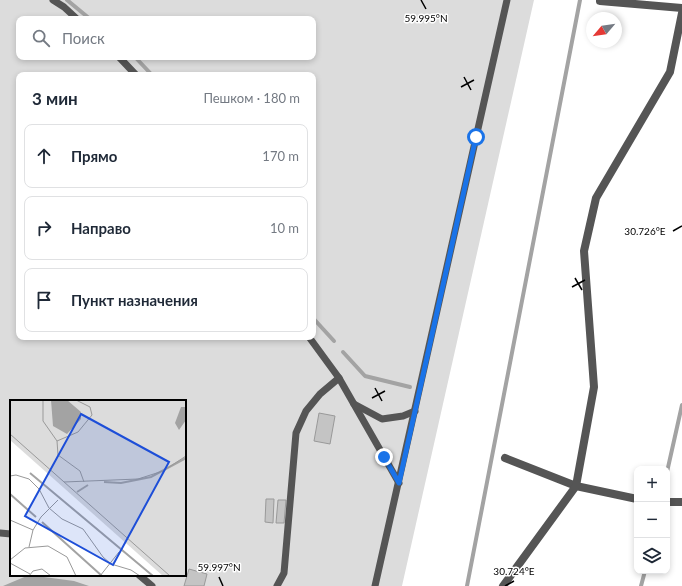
<!DOCTYPE html>
<html lang="ru">
<meta charset="utf-8">
<style>
body{margin:0;font-family:Lato,sans-serif;background:#f2f2f3;color:#1f2937}
.controls{position:absolute;right:12px;bottom:12px;display:grid;overflow:hidden;border-radius:8px;box-shadow:0 2px 6px #0003}
.controls button{width:36px;height:36px;display:grid;place-items:center;padding:0;border:0;border-bottom:1px solid #e0e1e3;background:#fff;color:#1f2937;font:20px sans-serif}
.compass{position:absolute;left:586px;top:12px;width:36px;height:36px;border-radius:50%;background:#fff;box-shadow:0 2px 6px #0003;rotate:241deg}
.stop{position:absolute;width:12px;height:12px;margin:-9px;border:3px solid #1a73e8;border-radius:50%;background:#fff}
.stop.end{background:#1a73e8;border-color:#fff;box-shadow:0 1px 4px #0008}
.list{margin:0;padding:0;list-style:none}
h2{display:flex;justify-content:space-between;align-items:center;height:52px;margin:0;padding:0 16px;font-size:17px}
h2 small{font-size:13px;font-weight:400;color:#747a83}
.list li{display:grid;grid-template-columns:26px 1fr auto;gap:12px;align-items:center;box-sizing:border-box;height:64px;margin:0 8px 8px;padding:0 8px;border:1px solid #e0e1e3;border-radius:8px}
.list b{display:block;font-size:15px;white-space:nowrap}
.list em{font-size:13px;font-style:normal;color:#747a83}
.icon{flex:none;width:22px;height:22px;fill:none;stroke:currentColor;stroke-width:2;stroke-linecap:round;stroke-linejoin:round}
.map{position:relative;flex:none;width:682px;height:586px;overflow:hidden}
.search{position:absolute;background:#fff;box-shadow:0 2px 6px #0003;left:16px;top:16px;width:300px;height:44px;display:flex;align-items:center;gap:10px;box-sizing:border-box;padding:0 14px;border-radius:8px;color:#747a83;font-size:15px}
.panel{position:absolute;background:#fff;box-shadow:0 2px 6px #0003;left:16px;top:72px;width:300px;height:268px;border-radius:8px}
.map>svg:first-child{display:block}
.green{fill:#dcdcdc;fill-rule:evenodd}
.water{fill:#a3a3a3}
.lines{fill:none;stroke-linecap:round;stroke-linejoin:round}
.stream{stroke:#a3a3a3;stroke-width:4}
.building{fill:#c4c4c4;stroke:#999}
.lane{stroke:#555;stroke-width:7}
.street{stroke:#555;stroke-width:8}
.route{stroke:#1a73e8;stroke-width:5}
.ticks{fill:none;stroke:#000;stroke-width:1.5}
.inset-river{fill:none;stroke:#a3a3a3;stroke-width:2}
.inset-road{fill:none;stroke:#999;stroke-width:1}
.view{fill:#1d4ed8;fill-opacity:0.15;stroke:#1d4ed8;stroke-width:2}
.inset-edge{fill:none;stroke:#000;stroke-width:2}
.ticks-label{font-size:10px;text-anchor:middle;fill:#000;stroke:#fff;stroke-width:3;stroke-linejoin:round;paint-order:stroke}
</style>
<div class="map">
<svg width="682" height="586" viewBox="0 0 682 586">
<rect width="100%" height="100%" fill="#fff"/>
<path class="green" d="M 0,0 L 534,0 L 402,586 L 0,586 ZM 19,19 L 313,19 L 313,57 L 19,57 ZM 19,75 L 313,75 L 313,337 L 19,337 ZM 11,401 L 185,401 L 185,575 L 11,575 Z"/>
<path class="water" d="M 29,575 L 74,581 L 89,586 L 3,586 Z"/>
<g class="lines">
<g class="stream">
<path d="M 67,0 L 90,19"/>
<path d="M 135,57 L 152,75"/>
<path d="M 313,318 L 334,341"/>
<path d="M 343,352 L 365,376 L 410,387"/>
<path d="M 667,472 L 682,405"/>
<path d="M 467,586 L 580,0"/>
<path d="M 641,586 L 645,571"/>
</g>
</g>
<g class="building">
<path d="M 319,413 L 335,416 L 330,444 L 314,441 Z"/>
<path d="M 266,499 L 274,499 L 273,523 L 265,522 Z"/>
<path d="M 278,500 L 286,500 L 284,523 L 276,523 Z"/>
<path d="M 189,569 L 207,574 L 204,586 L 184,586 Z"/>
</g>
<g class="lines">
<g class="lane">
<path d="M 53,0 L 64,7 L 77,19"/>
<path d="M 119,57 L 136,75"/>
<path d="M 309,337 L 339,378 L 399,483"/>
<path d="M 354,404 L 382,419 L 403,416 L 415,411"/>
<path d="M 0,533 L 11,534"/>
<path d="M 139,575 L 152,586"/>
<path d="M 277,586 L 284,573 L 296,433 L 306,411 L 320,394 L 339,378"/>
<path d="M 375,586 L 507,0"/>
</g>
<g class="street">
<path d="M 600,1 L 682,8"/>
<path d="M 505,458 L 576,486 L 637,499"/>
<path d="M 667,502 L 682,502"/>
<path d="M 503,586 L 576,486 L 594,387 L 584,251 L 596,198 L 670,72 L 682,13"/>
</g>
</g>
<g class="lines">
<path class="route" d="M 384,457 L 399,483 L 476,137"/>
</g>
<path class="ticks" d="M 421,0 L 426,9M 464,77 L 471,90M 461,87 L 474,80M 673,231 L 682,226M 575,278 L 582,290M 572,287 L 585,280M 375,388 L 382,401M 372,398 L 385,391M 219,577 L 223,586M 505,586 L 514,581"/>
<g transform="translate(10 400)">
<rect width="176" height="176" fill="#fff"/>
<path d="M 0,0 L 176,0 L 176,176 L 153,176 L 0,40 Z" fill="#dcdcdc"/>
<path d="M 41,0 L 57,0 L 71,12 L 71,19 L 57,34 L 43,26 ZM 171,7 L 176,7 L 176,20 L 169,30 L 165,23 Z" fill="#a3a3a3"/>
<path class="inset-river" d="M 20,73 L 143,176M 94,82 L 111,83 L 141,77 L 176,58M 67,92 L 78,85M 0,94 L 26,117M 32,122 L 92,176"/>
<path class="inset-road" d="M 33,0 L 33,21 L 47,41 L 48,55 L 70,71 L 74,82M 66,0 L 80,7M 0,34 L 160,176M 47,41 L 68,32 L 82,15 L 80,7M 0,76 L 6,75 L 19,79 L 29,89 L 39,108 L 52,119 L 73,129 L 93,157 L 101,164 L 121,170 L 130,176M 54,82 L 128,79 L 153,71 L 176,56M 0,120 L 23,130M 19,147 L 23,130 L 31,117 L 48,100M 0,160 L 15,148 L 38,146 L 57,157 L 66,176M 0,163 L 20,174M 19,176 L 23,171 L 32,169 L 41,176M 90,176 L 109,152"/>
<path class="view" d="M 71,14 L 159,62 L 103,165 L 15,116 Z"/>
<rect width="176" height="176" class="inset-edge"/>
</g>
<g class="ticks-label">
<text x="426" y="22">59.995°N</text>
<text x="645" y="235">30.726°E</text>
<text x="219" y="571">59.997°N</text>
<text x="514" y="575">30.724°E</text>
</g>
</svg>
<div class="controls">
<button>+</button>
<button>−</button>
<button><svg class="icon" aria-label="layers" viewBox="0 0 24 24"><path d="M12 4l9 5-9 5-9-5zM3 14l9 5 9-5"/></svg></button>
</div>
<svg class="compass" viewBox="-18 -18 36 36"><path d="M0-13l5 13h-10z" fill="#e53935"/><path d="M0 13l5-13h-10z" fill="#747a83"/></svg>
<div class="stop" style="left:476px;top:137px"></div>
<div class="stop end" style="left:384px;top:457px"></div>
<div class="search"><svg class="icon" aria-label="search" viewBox="0 0 24 24"><circle cx="10" cy="10" r="6"/><path d="M15 15l6 6"/></svg>Поиск</div>
<section class="panel">
<h2>3 мин<small>Пешком · 180 m</small></h2>
<ul class="list">
<li><svg class="icon" aria-label="ahead" viewBox="0 0 24 24"><path d="M12 20V5M6 11l6-6 6 6"/></svg><div><b>Прямо</b></div><em>170 m</em></li>
<li><svg class="icon" aria-label="right" viewBox="0 0 24 24"><path d="M7 20v-9h11M14 6l5 5-5 5"/></svg><div><b>Направо</b></div><em>10 m</em></li>
<li><svg class="icon" aria-label="arrive" viewBox="0 0 24 24"><path d="M6 21V4h12l-3 4 3 4H6"/></svg><div><b>Пункт назначения</b></div></li>
</ul>
</section>
</div>
